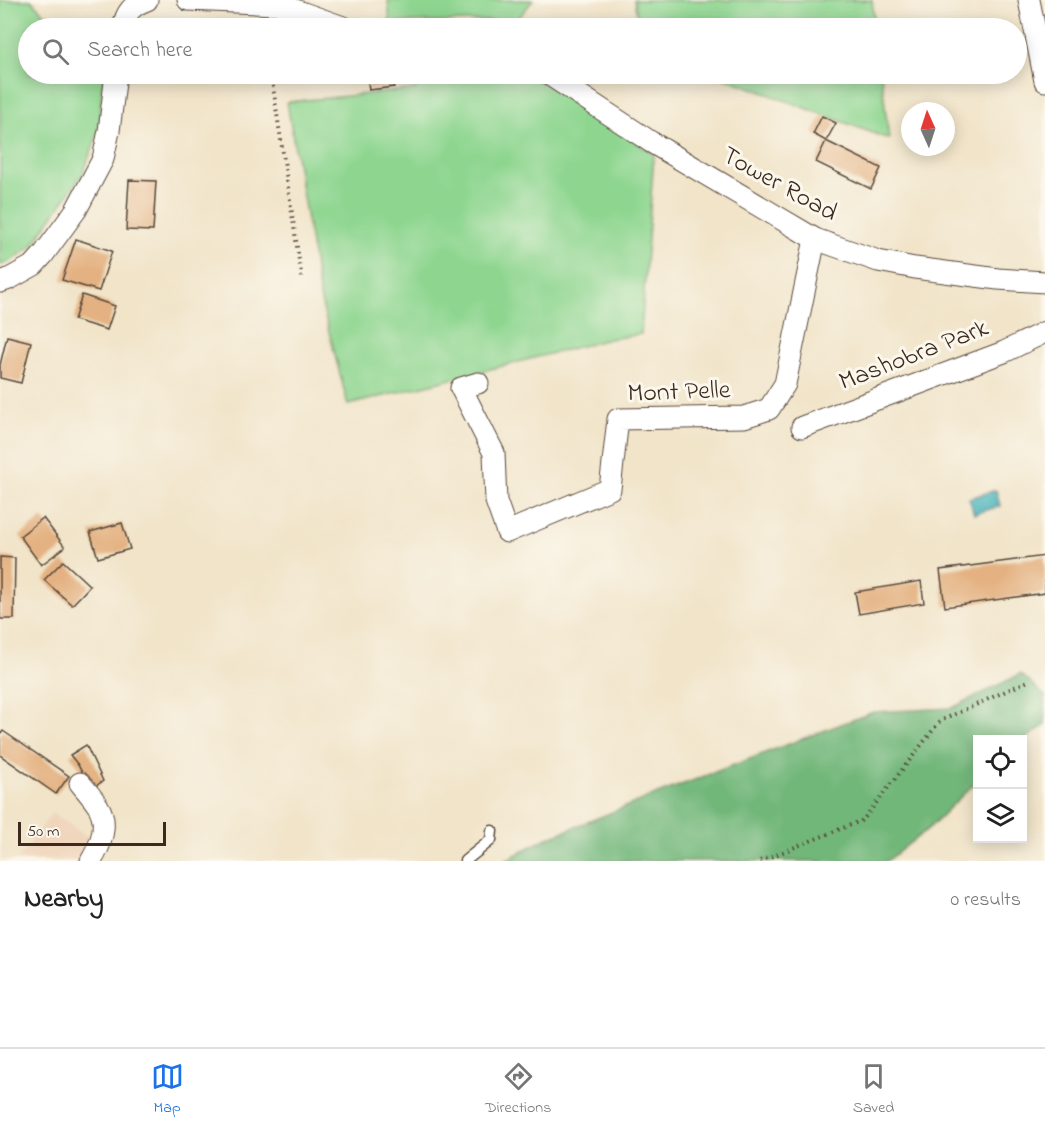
<!DOCTYPE html>
<style>
body{margin:0;font-family:"Indie Flower",sans-serif;background:#f6f6f6;color:#222}
.controls{position:absolute;right:18px;bottom:18px;display:grid;overflow:hidden;border-radius:0px;box-shadow:0 3px 15px #0003}
.controls button{width:54px;height:54px;display:grid;place-items:center;padding:0;border:0;border-bottom:2px solid #e0e0e0;background:#fff;color:#222;font:30px sans-serif}
.compass{position:absolute;left:901px;top:102px;width:54px;height:54px;border-radius:50%;background:#fff;box-shadow:0 3px 15px #0003;rotate:357deg}
.scale{position:absolute;left:18px;bottom:15px;width:148px;box-sizing:border-box;padding-left:6px;border:3px solid #3b2a1e;border-top:0;font-size:16px;line-height:21px;white-space:nowrap;color:#3b2a1e;-webkit-text-stroke:4px #fbf7ec;paint-order:stroke}
.list{margin:0;padding:0;list-style:none}
h2{display:flex;justify-content:space-between;align-items:center;height:78px;margin:0;padding:0 24px;font-size:26px}
h2 small{font-size:20px;font-weight:400;color:#767676}
.icon{flex:none;width:33px;height:33px;fill:none;stroke:currentColor;stroke-width:2;stroke-linecap:round;stroke-linejoin:round}
.map{position:relative;flex:none;width:1045px;height:861px;overflow:hidden}
.search{position:absolute;background:#fff;box-shadow:0 3px 15px #0003;left:18px;right:18px;top:18px;height:66px;display:flex;align-items:center;gap:15px;box-sizing:border-box;padding:0 21px;border-radius:33px;color:#767676;font-size:22px}
.sheet{height:186px;background:#fff}
nav{display:flex;justify-content:space-around;align-items:center;box-sizing:border-box;height:84px;border-top:2px solid #e0e0e0;background:#fff;font-size:16px;color:#767676}
nav a{display:grid;justify-items:center;gap:3px}
nav .on{color:#1a73e8}
.map>svg:first-child{display:block}
.built{fill:#f0d6bc}
.green{fill:#8ed690;stroke:#648057;stroke-width:1.5}
.forest{fill:#72b77a;stroke:#56704c;stroke-width:1.5}
.water{fill:#3daeb8;stroke:#3c6c6b;stroke-width:1.5}
.building{fill:#e4b282}
.lines{fill:none;stroke-linecap:round;stroke-linejoin:round}
.service-casing{stroke:#564638;stroke-width:13}
.minor-casing{stroke:#564638;stroke-width:23}
.path{stroke:#564638;stroke-width:4;stroke-dasharray:1.5 4.5;stroke-linecap:butt}
.service{stroke:#fff;stroke-width:10}
.minor{stroke:#fff;stroke-width:21}
.labels{text-anchor:middle;dominant-baseline:central;stroke-width:6;stroke-linejoin:round;paint-order:stroke}
.street-label{font-size:26px;fill:#3b2a1e;stroke:#fbf7ec}
</style>
<div class="map">
<svg width="1045" height="861" viewBox="0 0 1045 861">
<rect width="100%" height="100%" fill="#fbf7ec"/>
<filter id="ink" filterUnits="userSpaceOnUse"><feTurbulence type="fractalNoise" baseFrequency=".0167" numOctaves="2"/><feDisplacementMap in="SourceGraphic" scale="12" xChannelSelector="R" yChannelSelector="G"/><feConvolveMatrix kernelMatrix="1 2 1 2 8 2 1 2 1" color-interpolation-filters="sRGB"/></filter>
<filter id="wash" filterUnits="userSpaceOnUse"><feTurbulence type="fractalNoise" baseFrequency=".008" numOctaves="4" result="noise"/><feDisplacementMap in="SourceGraphic" scale="24" xChannelSelector="R" yChannelSelector="G"/><feGaussianBlur stdDeviation="1.35" result="paint"/><feColorMatrix in="noise" values="0 0 0 0 0 0 0 0 0 0 0 0 0 0 0 0 0 1.4 0 .05"/><feComposite in="paint" operator="in"/></filter>
<g filter="url(#wash)">
<rect width="100%" height="100%" fill="#f1e4c9"/>
<path class="built" d="M 52,813 L 90,839 L 76,861 L 17,861 Z"/>
<g class="green">
<path d="M 0,0 L 31,0 L 58,28 L 28,28 L 28,74 L 103,74 L 99,131 L 83,173 L 31,247 L 9,262 L 0,265 Z"/>
<path d="M 388,0 L 533,0 L 517,20 L 390,23 Z"/>
<path d="M 634,0 L 872,0 L 875,28 L 639,28 Z"/>
<path d="M 415,74 L 532,74 L 654,154 L 641,334 L 609,339 L 348,405 L 320,297 L 287,102 L 416,89 Z"/>
<path d="M 714,74 L 881,74 L 889,139 Z"/>
</g>
<path class="forest" d="M 1021,674 L 1045,696 L 1045,725 L 1023,741 L 1022,740 L 978,740 L 977,781 L 929,828 L 887,861 L 504,861 L 545,839 L 660,793 L 873,712 L 952,708 Z"/>
<path class="water" d="M 996,490 L 1000,506 L 974,514 L 969,498 Z"/>
<g id="blocks">
<g class="building">
<path d="M 367,74 L 392,74 L 394,87 L 369,90 Z"/>
<path d="M 822,116 L 836,123 L 826,141 L 813,134 Z"/>
<path d="M 826,141 L 881,168 L 871,189 L 816,162 Z"/>
<path d="M 129,180 L 156,181 L 153,231 L 126,230 Z"/>
<path d="M 76,239 L 112,251 L 99,291 L 62,280 Z"/>
<path d="M 82,295 L 115,306 L 107,330 L 74,320 Z"/>
<path d="M 7,336 L 31,342 L 21,383 L 0,378 L 0,365 Z"/>
<path d="M 43,518 L 65,547 L 41,565 L 20,536 Z"/>
<path d="M 122,523 L 130,549 L 98,558 L 90,532 Z"/>
<path d="M 1045,556 L 1045,593 L 945,607 L 940,570 Z"/>
<path d="M 0,557 L 15,558 L 14,619 L 0,619 Z"/>
<path d="M 63,561 L 90,586 L 72,605 L 44,580 Z"/>
<path d="M 921,581 L 924,603 L 859,614 L 855,592 Z"/>
<path d="M 3,731 L 69,776 L 56,794 L 0,755 L 0,735 Z"/>
<path d="M 86,745 L 103,781 L 91,789 L 78,765 L 70,755 Z"/>
</g>
</g>
</g>
<g filter="url(#ink)">
<use href="#blocks" fill-opacity="0" stroke="#564638" stroke-width="1.5"/>
<g class="lines">
<defs>
<path id="service" d="M 465,861 L 491,840 L 492,831"/>
<g id="minor">
<path d="M 188,0 L 278,4 L 346,28"/>
<path d="M 1029,0 L 1045,81"/>
<path d="M 123,28 C 126,12 131,6 147,0"/>
<path d="M 548,74 L 651,142 L 815,239 L 878,261 L 915,268 L 998,279 L 1045,282"/>
<path d="M 0,282 L 9,279 L 34,265 L 43,255 L 76,210 L 103,159 L 109,131 L 116,74"/>
<path d="M 478,383 L 461,388 L 494,453 L 496,501 L 507,532 L 610,489 L 618,419 L 744,417 L 769,409 L 785,384 L 815,239"/>
<path d="M 802,427 L 1004,352 L 1045,332"/>
<path d="M 80,783 C 86,790 93,798 98,806 C 109,823 101,845 91,861"/>
</g>
</defs>
<use href="#service" class="service-casing"/>
<use href="#minor" class="minor-casing"/>
<g class="path">
<path d="M 271,74 L 302,280"/>
<path d="M 760,861 L 863,820 L 940,721 L 1028,681"/>
</g>
<use href="#service" class="service"/>
<use href="#minor" class="minor"/>
</g>
</g>
<g class="labels">
<g class="street-label">
<text transform="translate(779 185) rotate(29)">Tower Road</text>
<text transform="translate(914 356) rotate(-21)">Mashobra Park</text>
<text transform="translate(679 393) rotate(-2)">Mont Pelle</text>
</g>
</g>
</svg>
<div class="controls">
<button><svg class="icon" aria-label="locate" viewBox="0 0 24 24"><circle cx="12" cy="12" r="6"/><path d="M12 2v4M12 18v4M2 12h4M18 12h4"/></svg></button>
<button><svg class="icon" aria-label="layers" viewBox="0 0 24 24"><path d="M12 4l9 5-9 5-9-5zM3 14l9 5 9-5"/></svg></button>
</div>
<svg class="compass" viewBox="-18 -18 36 36"><path d="M0-13l5 13h-10z" fill="#e53935"/><path d="M0 13l5-13h-10z" fill="#767676"/></svg>
<div class="scale">50 m</div>
<div class="search"><svg class="icon" aria-label="search" viewBox="0 0 24 24"><circle cx="10" cy="10" r="6"/><path d="M15 15l6 6"/></svg>Search here</div>
</div>
<section class="sheet">
<h2>Nearby<small>0 results</small></h2>
<ul class="list">
</ul>
</section>
<nav>
<a class="on"><svg class="icon" aria-label="map" viewBox="0 0 24 24"><path d="M3 6l6-2 6 2 6-2v14l-6 2-6-2-6 2zM9 4v14M15 6v14"/></svg>Map</a>
<a><svg class="icon" aria-label="directions" viewBox="0 0 24 24"><path d="M12 3l9 9-9 9-9-9zM9 14v-3h6M13 9l2 2-2 2"/></svg>Directions</a>
<a><svg class="icon" aria-label="saved" viewBox="0 0 24 24"><path d="M7 4h10v16l-5-4-5 4z"/></svg>Saved</a>
</nav>
